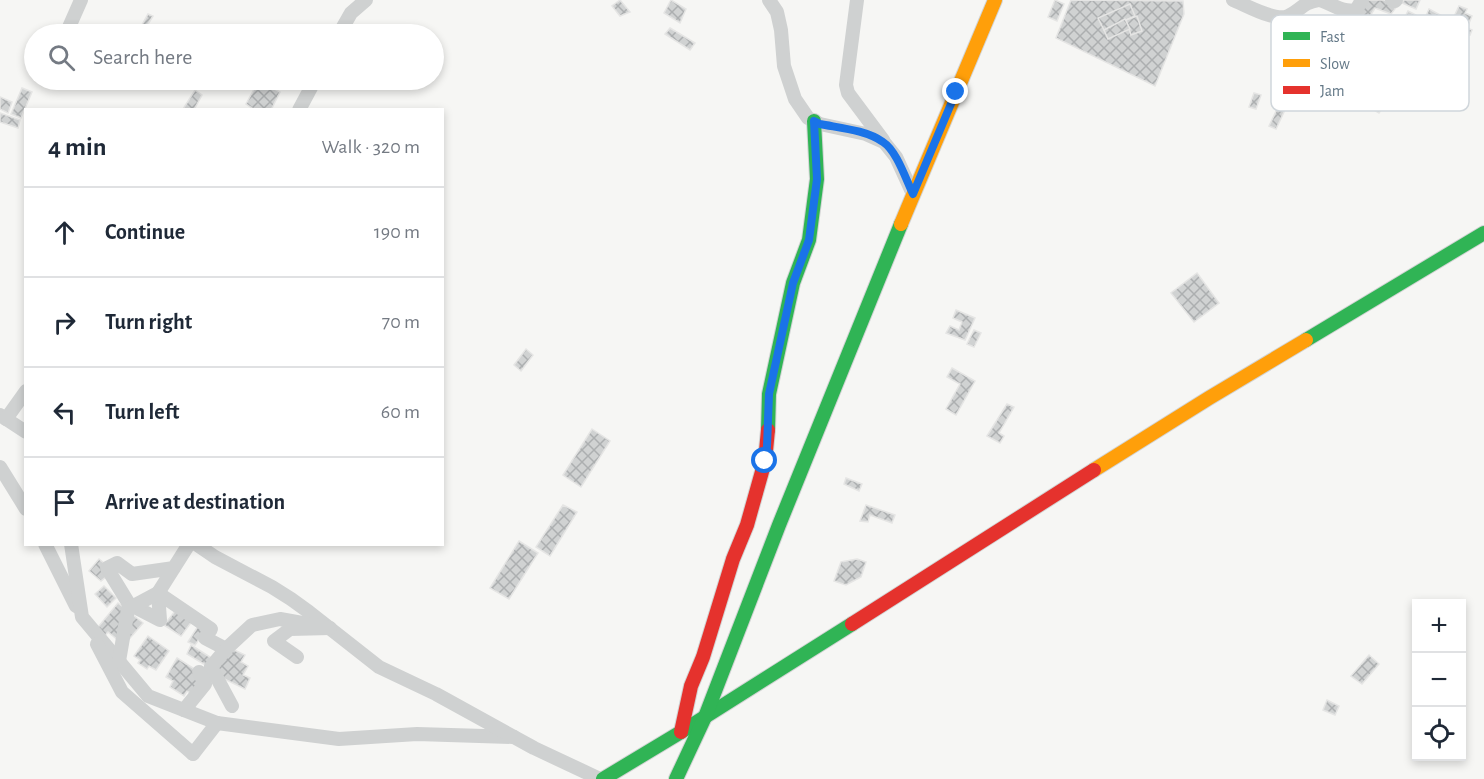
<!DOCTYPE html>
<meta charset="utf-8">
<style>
body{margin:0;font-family:"Alegreya Sans",sans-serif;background:#f2f2f3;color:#1f2937}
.controls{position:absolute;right:18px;bottom:18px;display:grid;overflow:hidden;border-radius:0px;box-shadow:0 3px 9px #0003}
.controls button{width:54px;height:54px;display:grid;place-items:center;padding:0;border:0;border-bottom:2px solid #e0e1e3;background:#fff;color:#1f2937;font:30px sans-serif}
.stop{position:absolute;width:18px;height:18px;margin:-14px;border:4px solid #1a73e8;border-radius:50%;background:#fff}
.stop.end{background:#1a73e8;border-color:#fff;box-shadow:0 2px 6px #0008}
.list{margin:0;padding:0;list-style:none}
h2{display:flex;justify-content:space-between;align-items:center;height:78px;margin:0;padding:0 24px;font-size:26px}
h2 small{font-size:20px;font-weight:400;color:#747a83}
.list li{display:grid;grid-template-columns:39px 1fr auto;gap:18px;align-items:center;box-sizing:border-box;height:90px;padding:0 24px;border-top:2px solid #e0e1e3}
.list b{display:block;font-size:22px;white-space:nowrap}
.list em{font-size:20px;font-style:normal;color:#747a83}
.icon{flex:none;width:33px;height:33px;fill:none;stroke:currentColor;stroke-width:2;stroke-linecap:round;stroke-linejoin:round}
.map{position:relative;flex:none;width:1484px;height:779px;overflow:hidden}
.search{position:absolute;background:#fff;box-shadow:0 3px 9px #0003;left:24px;top:24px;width:420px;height:66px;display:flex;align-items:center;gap:15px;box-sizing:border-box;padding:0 21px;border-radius:33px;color:#747a83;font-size:22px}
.panel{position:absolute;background:#fff;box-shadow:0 3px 9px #0003;left:24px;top:108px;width:420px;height:438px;border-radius:0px}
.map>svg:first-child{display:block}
.building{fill:url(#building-cross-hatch);stroke:#e5e5e4;stroke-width:1.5}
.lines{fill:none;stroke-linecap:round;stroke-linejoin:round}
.fast-casing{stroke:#d2d4d4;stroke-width:16}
.slow-casing{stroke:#d2d4d4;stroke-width:16}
.jam-casing{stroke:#d2d4d4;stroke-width:16}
.street{stroke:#cfd1d1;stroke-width:14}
.fast{stroke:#30b455;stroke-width:14}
.slow{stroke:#ff9f0a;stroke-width:14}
.jam{stroke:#e5322d;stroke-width:14}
.route{stroke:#1a73e8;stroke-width:8}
.key{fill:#fff;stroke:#d0d6db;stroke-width:1.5}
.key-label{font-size:16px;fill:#637887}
</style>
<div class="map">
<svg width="1484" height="779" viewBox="0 0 1484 779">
<defs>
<pattern id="building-cross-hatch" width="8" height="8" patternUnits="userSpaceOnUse" patternTransform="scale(1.5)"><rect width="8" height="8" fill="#d0d2d2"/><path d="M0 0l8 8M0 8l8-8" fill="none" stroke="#acafb0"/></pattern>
</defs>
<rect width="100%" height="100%" fill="#f6f6f4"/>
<g class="building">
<path d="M 620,0 L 630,12 L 620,16 L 612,6 Z"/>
<path d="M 671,0 L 686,9 L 680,23 L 664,13 Z"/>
<path d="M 1055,0 L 1064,4 L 1057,21 L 1048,17 Z"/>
<path d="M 1071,0 L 1183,1 L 1184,14 L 1155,86 L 1056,38 Z"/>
<path d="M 1368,0 L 1384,0 L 1397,6 L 1391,14 L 1375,8 L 1364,26 L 1354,21 Z"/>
<path d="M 1404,0 L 1420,0 L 1416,9 L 1402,3 Z"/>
<path d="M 1130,4 L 1135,16 L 1104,30 L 1098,18 Z"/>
<path d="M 1459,6 L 1467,9 L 1465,13 L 1472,16 L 1467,28 L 1472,30 L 1470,35 L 1449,27 Z"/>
<path d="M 1429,9 L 1444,17 L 1440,24 L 1426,16 Z"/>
<path d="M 1408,11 L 1435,25 L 1424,47 L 1416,44 L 1424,28 L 1404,19 Z"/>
<path d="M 148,14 L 153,16 L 142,34 L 137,34 Z"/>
<path d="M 1137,16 L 1142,31 L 1131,35 L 1126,20 Z"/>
<path d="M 1125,19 L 1130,29 L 1108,39 L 1104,30 Z"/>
<path d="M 670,28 L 695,43 L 690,50 L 665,34 Z"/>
<path d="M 259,80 L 280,92 L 271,110 L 255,110 L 246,104 Z"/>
<path d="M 22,88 L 32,92 L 21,118 L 11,114 Z"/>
<path d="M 195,90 L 202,95 L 195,108 L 198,110 L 183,109 Z"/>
<path d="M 1254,93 L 1261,95 L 1256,109 L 1249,107 Z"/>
<path d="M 0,97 L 12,102 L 8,113 L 0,109 Z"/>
<path d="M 1372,98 L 1384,105 L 1379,113 L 1367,106 Z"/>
<path d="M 1278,107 L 1285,110 L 1276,129 L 1269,126 Z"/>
<path d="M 0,113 L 20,120 L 18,128 L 0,122 Z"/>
<path d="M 1197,273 L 1219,303 L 1194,322 L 1171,293 Z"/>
<path d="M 956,310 L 975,318 L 965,340 L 946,333 L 950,326 L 959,330 L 962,322 L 953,318 Z"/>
<path d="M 974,330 L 981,333 L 974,347 L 967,344 Z"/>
<path d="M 526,349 L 533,355 L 521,371 L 514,365 Z"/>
<path d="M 952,368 L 975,381 L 956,415 L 946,409 L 960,384 L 947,377 Z"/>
<path d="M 1007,404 L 1014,407 L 999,433 L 1004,436 L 1000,443 L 987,436 Z"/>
<path d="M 592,429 L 610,441 L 581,487 L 563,475 Z"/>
<path d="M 846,478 L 862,484 L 859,491 L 844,484 Z"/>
<path d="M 563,505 L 577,512 L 550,556 L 536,547 Z"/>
<path d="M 866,505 L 895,515 L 892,523 L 870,515 L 868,522 L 860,521 Z"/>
<path d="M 519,541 L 538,553 L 509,599 L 490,588 Z"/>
<path d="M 99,559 L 105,564 L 107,576 L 101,581 L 89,571 Z"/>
<path d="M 857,559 L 866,562 L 861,577 L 846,585 L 834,581 L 841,562 Z"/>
<path d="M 104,586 L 116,598 L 107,607 L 95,594 Z"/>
<path d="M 118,603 L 143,623 L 124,645 L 108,632 L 100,641 L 94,632 Z"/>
<path d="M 176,610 L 193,620 L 181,636 L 164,625 Z"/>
<path d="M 198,626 L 205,631 L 195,645 L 188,642 Z"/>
<path d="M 148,636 L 169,651 L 156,670 L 149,666 L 147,669 L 138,663 L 140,660 L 134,656 Z"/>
<path d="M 191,645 L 213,659 L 207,666 L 187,654 Z"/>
<path d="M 228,647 L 245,655 L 241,662 L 248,666 L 243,675 L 250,678 L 245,689 L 214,674 Z"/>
<path d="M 1369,655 L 1379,664 L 1362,684 L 1351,676 Z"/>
<path d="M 177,658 L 207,677 L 195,696 L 187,691 L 184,696 L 170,687 L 173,681 L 166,677 Z"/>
<path d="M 1327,700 L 1339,706 L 1335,715 L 1323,710 Z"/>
</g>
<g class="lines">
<defs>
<g id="fast">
<path d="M 1306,340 L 1484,233"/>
<path d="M 768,430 L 769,394 L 793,283 L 809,240 L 817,179 L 814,121"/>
<path d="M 603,779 L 681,732 L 852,624"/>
<path d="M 676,779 L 705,717 L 779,525 L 901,224"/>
</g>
<g id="slow">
<path d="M 901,224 L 995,0"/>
<path d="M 1094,470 L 1209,398 L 1306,340"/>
</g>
<g id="jam">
<path d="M 852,624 L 1094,470"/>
<path d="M 681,732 L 691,686 L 703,657 L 733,559 L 747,525 L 765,461 L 768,430"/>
</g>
</defs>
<use href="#fast" class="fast-casing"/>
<use href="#slow" class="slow-casing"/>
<use href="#jam" class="jam-casing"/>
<g class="street">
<path d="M 769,0 L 777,12 L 781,30 L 784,66 L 795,99 L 808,118 L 820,124 L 866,134 L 884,142 L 896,157 L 913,194"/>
<path d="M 857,0 L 846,85 L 848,93 L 883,140"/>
<path d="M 1233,0 C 1246,5 1275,22 1288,16 C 1301,10 1302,3 1318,0"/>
<path d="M 1320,0 C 1333,4 1342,13 1356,10 L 1362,0"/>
<path d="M 1392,0 L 1395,1 L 1396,0"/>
<path d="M 66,34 L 81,0"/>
<path d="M 339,34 L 351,13 L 366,0"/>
<path d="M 299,110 L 315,80"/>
<path d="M 0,415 L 26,432"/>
<path d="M 6,419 L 26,391"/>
<path d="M 0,467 L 26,509"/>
<path d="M 45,544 L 76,606"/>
<path d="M 71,544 L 82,617 L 148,696 L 217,723 L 339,739 L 417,734 L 514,737"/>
<path d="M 196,544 L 215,557 L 272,587 L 291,599 L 309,612 L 379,667 L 436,694 L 534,748 L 600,779"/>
<path d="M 174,568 L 132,574 L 117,563 L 107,568 L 129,604 L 160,620 L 158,593 L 189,544"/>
<path d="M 97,644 L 122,692 L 193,754"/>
<path d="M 119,661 L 128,609 L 158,593 L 211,629 L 205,638 L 226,649"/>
<path d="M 232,706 L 211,667 L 226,649 L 252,625 L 280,619 L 330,628 L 290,629 L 274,641 L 297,657"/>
<path d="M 184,710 L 205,684 L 199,672"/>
<path d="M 193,754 L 217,723"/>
</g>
<use href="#fast" class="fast"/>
<use href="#slow" class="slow"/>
<use href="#jam" class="jam"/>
</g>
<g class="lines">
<path class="route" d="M 765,461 L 767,446 L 769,394 L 793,283 L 809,240 L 817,179 L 814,121 L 820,124 C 840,128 866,130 883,142 C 897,151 906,180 913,194 L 956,92"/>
</g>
<rect x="1271" y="15" width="198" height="96" rx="9" class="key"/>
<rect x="1283" y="32" width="27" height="8" fill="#30b455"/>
<rect x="1283" y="59" width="27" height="8" fill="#ff9f0a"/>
<rect x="1283" y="86" width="27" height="8" fill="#e5322d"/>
<g class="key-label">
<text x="1320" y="42">Fast</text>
<text x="1320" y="69">Slow</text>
<text x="1320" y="96">Jam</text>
</g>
</svg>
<div class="controls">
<button>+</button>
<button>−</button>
<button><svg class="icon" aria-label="locate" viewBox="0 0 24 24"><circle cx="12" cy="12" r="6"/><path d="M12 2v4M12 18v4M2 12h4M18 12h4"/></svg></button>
</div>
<div class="stop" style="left:765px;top:461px"></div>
<div class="stop end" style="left:956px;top:92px"></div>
<div class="search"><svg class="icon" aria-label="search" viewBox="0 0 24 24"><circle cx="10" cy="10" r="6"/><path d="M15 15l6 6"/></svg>Search here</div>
<section class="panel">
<h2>4 min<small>Walk · 320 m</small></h2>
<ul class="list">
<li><svg class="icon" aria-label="ahead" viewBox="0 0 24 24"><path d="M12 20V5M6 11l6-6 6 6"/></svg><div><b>Continue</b></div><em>190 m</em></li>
<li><svg class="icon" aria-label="right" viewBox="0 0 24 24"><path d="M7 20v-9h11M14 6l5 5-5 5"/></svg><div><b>Turn right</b></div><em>70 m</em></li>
<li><svg class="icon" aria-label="left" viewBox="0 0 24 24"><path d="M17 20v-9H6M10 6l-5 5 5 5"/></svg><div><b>Turn left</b></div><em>60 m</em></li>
<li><svg class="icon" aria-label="arrive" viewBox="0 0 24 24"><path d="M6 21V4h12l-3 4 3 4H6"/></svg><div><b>Arrive at destination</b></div></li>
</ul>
</section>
</div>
